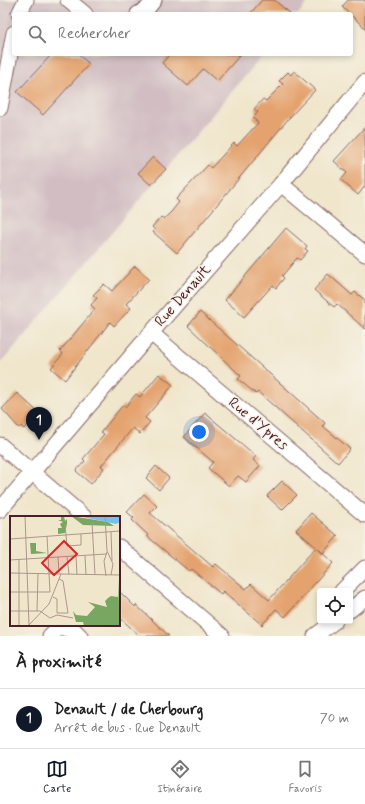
<!DOCTYPE html>
<html lang="fr">
<meta charset="utf-8">
<style>
body{margin:0;font-family:Mynerve,sans-serif;background:#f6f6f6;color:#222}
.controls{position:absolute;right:12px;bottom:12px;display:grid;overflow:hidden;border-radius:4px;box-shadow:0 2px 6px #0003}
.controls button{width:36px;height:36px;display:grid;place-items:center;padding:0;border:0;border-bottom:1px solid #e0e0e0;background:#fff;color:#222;font:20px sans-serif}
.you{position:absolute;left:199px;top:432px;width:14px;height:14px;margin:-10px;border:3px solid #fff;border-radius:50%;background:#1a73e8;box-shadow:0 0 0 6px #1a73e833}
.badge{display:grid;place-items:center;width:26px;height:26px;border-radius:50%;background:#111827;color:#fff;font-size:13px;font-weight:700}
.pin{position:absolute;translate:-50% -33px;filter:drop-shadow(0 1px 2px #0008)}
.pin::after{content:'';position:absolute;top:21px;width:14px;height:12px;background:inherit;clip-path:polygon(0 0,100% 0,50% 100%)}
.list{margin:0;padding:0;list-style:none}
h2{display:flex;justify-content:space-between;align-items:center;height:52px;margin:0;padding:0 16px;font-size:17px}
h2 small{font-size:13px;font-weight:400;color:#767676}
.list li{display:grid;grid-template-columns:26px 1fr auto;gap:12px;align-items:center;box-sizing:border-box;height:60px;padding:0 16px;border-top:1px solid #e0e0e0}
.list b{display:block;font-size:15px;white-space:nowrap}
.list p{margin:0;font-size:13px;white-space:nowrap;color:#767676}
.list em{font-size:13px;font-style:normal;color:#767676}
.icon{flex:none;width:22px;height:22px;fill:none;stroke:currentColor;stroke-width:2;stroke-linecap:round;stroke-linejoin:round}
.map{position:relative;flex:none;width:365px;height:636px;overflow:hidden}
.search{position:absolute;background:#fff;box-shadow:0 2px 6px #0003;left:12px;right:12px;top:12px;height:44px;display:flex;align-items:center;gap:10px;box-sizing:border-box;padding:0 14px;border-radius:4px;color:#767676;font-size:15px}
.sheet{height:112px;background:#fff}
nav{display:flex;justify-content:space-around;align-items:center;box-sizing:border-box;height:56px;border-top:1px solid #e0e0e0;background:#fff;font-size:11px;color:#767676}
nav a{display:grid;justify-items:center;gap:2px}
nav .on{color:#111827}
.map>svg:first-child{display:block}
.industrial{fill:#d2bec2}
.building{fill:#e4a36e}
.lines{fill:none;stroke-linecap:round;stroke-linejoin:round}
.minor-casing{stroke:#846563;stroke-width:17}
.minor{stroke:#fff;stroke-width:15}
.labels{text-anchor:middle;dominant-baseline:central;stroke-width:3;stroke-linejoin:round;paint-order:stroke}
.street-label{font-size:15px;fill:#4a1f2b;stroke:#f7f3e8}
.inset-road{fill:none;stroke:#ae968c;stroke-width:1}
.view{fill:#d62828;fill-opacity:0.15;stroke:#d62828;stroke-width:2}
.inset-edge{fill:none;stroke:#4a1f2b;stroke-width:2}
</style>
<div class="map">
<svg width="365" height="636" viewBox="0 0 365 636">
<rect width="100%" height="100%" fill="#f7f3e8"/>
<filter id="ink" filterUnits="userSpaceOnUse"><feTurbulence type="fractalNoise" baseFrequency=".025" numOctaves="2"/><feDisplacementMap in="SourceGraphic" scale="8" xChannelSelector="R" yChannelSelector="G"/><feConvolveMatrix kernelMatrix="1 2 1 2 8 2 1 2 1" color-interpolation-filters="sRGB"/></filter>
<filter id="wash" filterUnits="userSpaceOnUse"><feTurbulence type="fractalNoise" baseFrequency=".012" numOctaves="4" result="noise"/><feDisplacementMap in="SourceGraphic" scale="16" xChannelSelector="R" yChannelSelector="G"/><feGaussianBlur stdDeviation="0.9" result="paint"/><feColorMatrix in="noise" values="0 0 0 0 0 0 0 0 0 0 0 0 0 0 0 0 0 1.4 0 .05"/><feComposite in="paint" operator="in"/></filter>
<g filter="url(#wash)">
<rect width="100%" height="100%" fill="#f0e6cc"/>
<path class="industrial" d="M 0,0 L 310,0 L 298,14 L 14,14 L 14,54 L 264,54 L 0,364 Z"/>
<g id="blocks">
<g class="building">
<path d="M 262,0 L 274,0 L 291,14 L 250,14 Z"/>
<path d="M 348,0 L 365,0 L 365,28 L 342,7 Z"/>
<path d="M 52,54 L 78,54 L 89,64 L 43,115 L 17,92 Z"/>
<path d="M 170,54 L 241,54 L 217,81 L 203,69 L 188,86 L 162,63 Z"/>
<path d="M 294,71 L 315,90 L 289,118 L 177,253 L 153,232 L 155,230 L 152,227 L 161,217 L 164,219 L 172,211 L 179,202 L 176,199 L 208,165 L 211,168 L 234,143 L 237,146 L 258,123 L 253,118 L 258,112 L 254,109 L 263,99 L 266,101 L 283,84 L 279,81 L 288,72 L 291,75 Z"/>
<path d="M 365,127 L 365,186 L 358,195 L 341,180 L 347,173 L 334,161 Z"/>
<path d="M 153,157 L 166,169 L 151,185 L 138,173 Z"/>
<path d="M 286,228 L 307,246 L 305,249 L 308,251 L 300,260 L 297,258 L 282,276 L 284,278 L 276,288 L 273,285 L 244,317 L 225,300 Z"/>
<path d="M 135,266 L 149,279 L 126,304 L 131,308 L 114,326 L 110,322 L 65,380 L 51,368 L 63,354 L 60,351 L 95,309 L 91,305 L 97,298 L 93,295 L 104,284 L 112,291 Z"/>
<path d="M 328,274 L 352,295 L 355,292 L 365,300 L 365,329 L 337,304 L 334,307 L 314,290 Z"/>
<path d="M 200,312 L 325,423 L 323,426 L 350,449 L 338,463 L 258,392 L 256,394 L 238,379 L 241,376 L 188,326 Z"/>
<path d="M 159,374 L 173,385 L 145,418 L 150,422 L 140,434 L 133,428 L 101,466 L 104,468 L 91,484 L 76,471 L 85,461 L 83,459 L 104,434 L 101,432 L 123,405 L 125,407 L 136,394 L 140,397 Z"/>
<path d="M 17,393 L 39,413 L 24,429 L 21,426 L 19,428 L 2,409 Z"/>
<path d="M 205,413 L 256,456 L 253,460 L 260,466 L 246,482 L 238,476 L 229,486 L 208,468 L 213,462 L 184,437 Z"/>
<path d="M 156,466 L 169,478 L 159,490 L 146,478 Z"/>
<path d="M 282,481 L 297,495 L 282,510 L 267,496 Z"/>
<path d="M 144,494 L 157,506 L 150,513 L 213,567 L 216,564 L 246,589 L 251,584 L 269,600 L 316,547 L 296,530 L 311,513 L 338,536 L 323,553 L 317,548 L 333,563 L 285,617 L 276,609 L 262,625 L 223,591 L 221,594 L 191,569 L 189,571 L 147,536 L 148,535 L 132,520 L 134,518 L 127,512 Z"/>
<path d="M 119,591 L 135,607 L 136,605 L 169,636 L 140,636 L 119,617 Z"/>
</g>
</g>
</g>
<g filter="url(#ink)">
<use href="#blocks" fill-opacity="0" stroke="#846563" stroke-width="1"/>
<g class="lines">
<defs>
<g id="minor">
<path d="M 68,0 L 85,14"/>
<path d="M 19,14 L 26,0"/>
<path d="M 138,14 L 147,9 L 154,0"/>
<path d="M 0,108 L 14,33"/>
<path d="M 281,184 L 365,254"/>
<path d="M 151,333 L 365,515"/>
<path d="M 0,445 L 84,517"/>
<path d="M 0,510 L 151,333 L 281,184 L 365,82"/>
<path d="M 119,547 L 222,636"/>
<path d="M 342,591 L 365,568"/>
<path d="M 350,610 L 365,598"/>
<path d="M 50,636 L 59,627 L 75,631 L 80,636"/>
<path d="M 315,636 L 335,621"/>
</g>
</defs>
<use href="#minor" class="minor-casing"/>
<use href="#minor" class="minor"/>
</g>
</g>
<g class="labels">
<g class="street-label">
<text transform="translate(183 296) rotate(-49)">Rue Denault</text>
<text transform="translate(258 424) rotate(40)">Rue d'Ypres</text>
</g>
</g>
<g transform="translate(10 516)">
<rect width="110" height="110" fill="#f0e6cc"/>
<path d="M 51,0 L 54,0 L 55,5 L 57,3 L 57,8 L 55,17 L 48,18 L 48,12 L 52,12 L 50,8 L 53,6 L 48,4 L 51,4 ZM 61,0 L 98,6 L 104,10 L 73,9 ZM 20,27 L 26,27 L 26,35 L 37,37 L 21,38 ZM 108,63 L 110,110 L 74,110 L 73,106 L 66,106 L 63,95 L 66,99 L 77,100 L 85,91 L 78,86 L 97,91 L 95,85 L 98,82 L 101,80 L 108,81 Z" fill="#78a761"/>
<path d="M 68,0 L 110,0 L 110,6 L 106,8 Z" fill="#73c1ed"/>
<path class="inset-road" d="M 15,0 L 19,109M 95,0 L 97,35 L 103,48 L 101,59M 82,7 L 85,59M 55,8 L 57,30 L 71,29 L 71,18M 101,16 L 102,45M 0,23 L 110,15M 66,40 L 67,59M 75,40 L 76,59M 0,41 L 0,110M 48,41 L 49,57M 57,41 L 59,58M 0,44 L 96,38M 9,44 L 9,110M 0,57 L 51,58M 51,58 L 110,59M 96,60 L 94,45 L 97,36M 0,76 L 40,76 L 37,20M 43,81 L 47,83 L 47,97 L 58,97 L 53,65 L 49,63M 0,95 L 30,95 L 40,102M 27,95 L 28,57M 40,102 L 47,99 L 63,102M 18,110 L 39,88 L 51,58"/>
<path class="view" d="M 54,25 L 67,38 L 44,59 L 32,47 Z"/>
<rect width="110" height="110" class="inset-edge"/>
</g>
</svg>
<div class="controls">
<button><svg class="icon" aria-label="locate" viewBox="0 0 24 24"><circle cx="12" cy="12" r="6"/><path d="M12 2v4M12 18v4M2 12h4M18 12h4"/></svg></button>
</div>
<div class="you"></div>
<div class="pin badge" style="left:39px;top:440px">1</div>
<div class="search"><svg class="icon" aria-label="search" viewBox="0 0 24 24"><circle cx="10" cy="10" r="6"/><path d="M15 15l6 6"/></svg>Rechercher</div>
</div>
<section class="sheet">
<h2>À proximité<small></small></h2>
<ul class="list">
<li><span class="badge">1</span><div><b>Denault / de Cherbourg</b><p>Arrêt de bus · Rue Denault</p></div><em>70 m</em></li>
</ul>
</section>
<nav>
<a class="on"><svg class="icon" aria-label="map" viewBox="0 0 24 24"><path d="M3 6l6-2 6 2 6-2v14l-6 2-6-2-6 2zM9 4v14M15 6v14"/></svg>Carte</a>
<a><svg class="icon" aria-label="directions" viewBox="0 0 24 24"><path d="M12 3l9 9-9 9-9-9zM9 14v-3h6M13 9l2 2-2 2"/></svg>Itinéraire</a>
<a><svg class="icon" aria-label="saved" viewBox="0 0 24 24"><path d="M7 4h10v16l-5-4-5 4z"/></svg>Favoris</a>
</nav>
